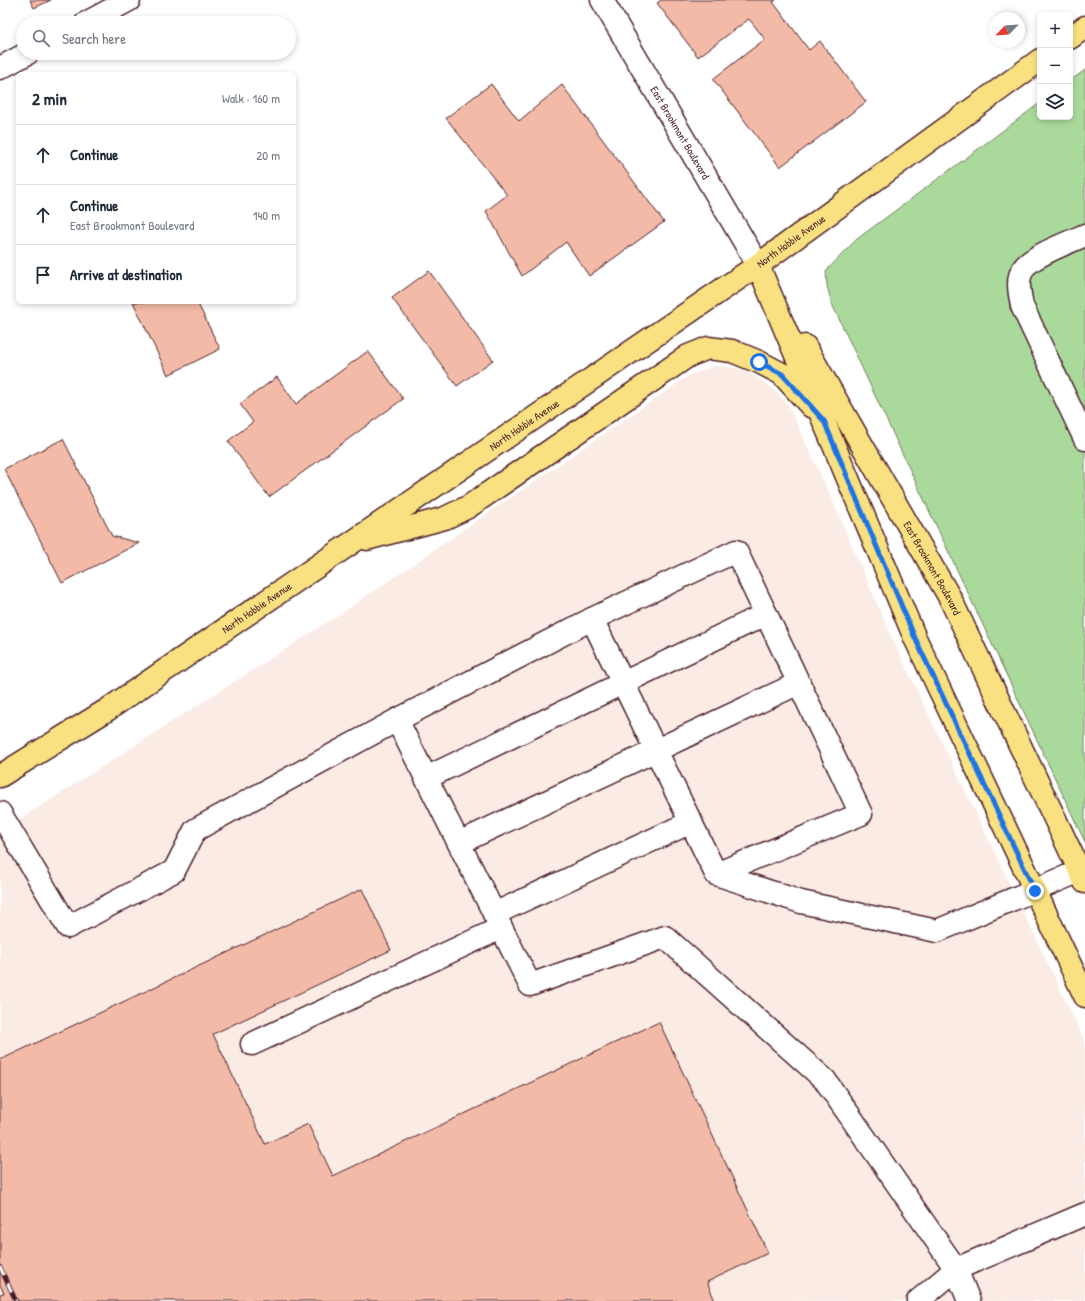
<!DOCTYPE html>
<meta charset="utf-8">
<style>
body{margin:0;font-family:"Patrick Hand",sans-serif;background:#f2f2f3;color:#1f2937}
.controls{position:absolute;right:12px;top:12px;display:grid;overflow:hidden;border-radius:6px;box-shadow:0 2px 6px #0003}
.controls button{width:36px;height:36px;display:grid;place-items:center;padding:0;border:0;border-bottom:1px solid #e0e1e3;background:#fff;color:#1f2937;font:20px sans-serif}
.compass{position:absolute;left:989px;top:12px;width:36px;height:36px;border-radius:50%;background:#fff;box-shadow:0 2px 6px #0003;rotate:245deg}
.stop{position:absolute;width:12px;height:12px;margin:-9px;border:3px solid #1a73e8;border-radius:50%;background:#fff}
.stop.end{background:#1a73e8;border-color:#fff;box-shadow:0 1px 4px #0008}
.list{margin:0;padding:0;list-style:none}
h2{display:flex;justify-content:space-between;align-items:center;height:52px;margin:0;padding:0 16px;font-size:17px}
h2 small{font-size:13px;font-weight:400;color:#747a83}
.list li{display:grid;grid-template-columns:26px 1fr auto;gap:12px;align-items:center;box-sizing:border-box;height:60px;padding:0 16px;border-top:1px solid #e0e1e3}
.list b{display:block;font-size:15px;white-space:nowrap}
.list p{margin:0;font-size:13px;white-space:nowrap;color:#747a83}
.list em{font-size:13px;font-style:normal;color:#747a83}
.icon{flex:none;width:22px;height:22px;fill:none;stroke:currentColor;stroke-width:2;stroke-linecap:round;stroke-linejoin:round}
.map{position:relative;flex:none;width:1085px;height:1301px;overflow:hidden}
.search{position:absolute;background:#fff;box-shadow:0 2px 6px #0003;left:16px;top:16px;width:280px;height:44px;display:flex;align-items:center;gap:10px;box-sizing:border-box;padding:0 14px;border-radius:22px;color:#747a83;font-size:15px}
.panel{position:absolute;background:#fff;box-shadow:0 2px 6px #0003;left:16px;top:72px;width:280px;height:232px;border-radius:6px}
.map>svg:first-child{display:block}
.built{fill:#fbebe5}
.green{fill:#aada9b;stroke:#7a7c63}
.building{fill:#f3bba7;stroke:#4a1f2b}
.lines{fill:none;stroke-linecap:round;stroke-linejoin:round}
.minor-casing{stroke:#4a1f2b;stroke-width:25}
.major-casing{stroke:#4a1f2b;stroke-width:25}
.minor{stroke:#fff;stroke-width:22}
.major{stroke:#f9e181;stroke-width:22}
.rail-casing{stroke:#4a1f2b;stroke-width:4.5}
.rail{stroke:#fff;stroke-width:3;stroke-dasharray:9;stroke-linecap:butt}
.route{stroke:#1a73e8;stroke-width:5}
.labels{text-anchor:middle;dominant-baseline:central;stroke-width:3;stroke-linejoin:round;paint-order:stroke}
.street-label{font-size:11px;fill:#4a1f2b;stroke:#fff}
</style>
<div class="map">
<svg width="1085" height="1301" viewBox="0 0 1085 1301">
<rect width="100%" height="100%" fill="#fff"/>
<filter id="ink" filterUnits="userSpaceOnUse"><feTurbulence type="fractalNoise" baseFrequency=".025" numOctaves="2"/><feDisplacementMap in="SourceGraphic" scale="8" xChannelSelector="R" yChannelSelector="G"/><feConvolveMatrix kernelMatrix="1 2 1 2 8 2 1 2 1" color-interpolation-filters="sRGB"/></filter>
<g filter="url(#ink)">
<path class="built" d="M 715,366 L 737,368 L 757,377 L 774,390 L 788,405 L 826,486 L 892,638 L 1085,1041 L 1085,1301 L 0,1301 L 0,832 L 345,611 L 690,375 Z"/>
<path class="green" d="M 1085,70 L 1085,842 L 832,304 L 827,286 L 826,271 L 857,239 L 1040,103 L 1040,117 L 1070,117 L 1070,81 Z"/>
<g class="building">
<path d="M 30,0 L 51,0 L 34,8 Z"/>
<path d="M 661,0 L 776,0 L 773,2 L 809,50 L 820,41 L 866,102 L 780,167 L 713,79 L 765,39 L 749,19 L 698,57 L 657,3 Z"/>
<path d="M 491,84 L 519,121 L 562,85 L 664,222 L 589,276 L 566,242 L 522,276 L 486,211 L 507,195 L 446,118 Z"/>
<path d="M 429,271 L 493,360 L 457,386 L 392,298 Z"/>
<path d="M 133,302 L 197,302 L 220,349 L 168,375 Z"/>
<path d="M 368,351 L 403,399 L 269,497 L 228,441 L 253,422 L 240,404 L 277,377 L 296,404 Z"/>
<path d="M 63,439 L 112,536 L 139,543 L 62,583 L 4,469 Z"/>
<path d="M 362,889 L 391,950 L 213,1034 L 265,1144 L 308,1124 L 333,1176 L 659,1022 L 768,1253 L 707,1282 L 715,1301 L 0,1301 L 0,1294 L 4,1293 L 0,1285 L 0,1060 Z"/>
</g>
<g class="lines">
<defs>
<g id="minor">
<path id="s1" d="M 602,0 L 758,265"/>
<path d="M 86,23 L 129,0"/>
<path d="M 0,68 L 28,53"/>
<path d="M 1085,235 C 1070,242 1031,256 1023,269 C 1016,280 1020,294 1022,306 L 1085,439"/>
<path d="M 592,619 L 736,551 L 861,814 L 716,874"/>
<path d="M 397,720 L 592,619 L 716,874 L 801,902 L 937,931 L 1080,871"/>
<path d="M 426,778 L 766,614"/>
<path d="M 0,813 L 68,927 L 174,871 L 195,830 L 397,720 L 530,985 L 665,937 L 825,1080 L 956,1269 L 1085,1214"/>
<path d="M 459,843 L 799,683"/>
<path d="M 494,914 L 691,822"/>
<path d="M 252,1044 L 501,928"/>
<path d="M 918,1301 L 956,1269 L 969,1301"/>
</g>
<g id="major">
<path d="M 1070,38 L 1085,27"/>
<path d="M 758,265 L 915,638 L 1085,996"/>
<path id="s2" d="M 805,346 L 950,598 L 1085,882"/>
<path d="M 367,539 L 445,518 L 468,507 L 688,356 L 708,348 L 732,351 L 759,362 L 782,374 L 811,406"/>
<path id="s3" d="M 0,776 L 107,710 L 758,265 L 1040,60"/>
</g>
</defs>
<use href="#minor" class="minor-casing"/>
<use href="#major" class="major-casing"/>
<use href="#minor" class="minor"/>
<use href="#major" class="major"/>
<defs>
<path id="rail" d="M 0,1267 L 16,1301"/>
</defs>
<use href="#rail" class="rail-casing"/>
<use href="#rail" class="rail"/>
</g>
</g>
<g class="lines" filter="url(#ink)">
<path class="route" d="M 759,362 L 782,374 L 824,421 L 915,638 L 1035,891"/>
</g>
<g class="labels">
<g class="street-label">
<text stroke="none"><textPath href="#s1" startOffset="154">East Brookmont Boulevard</textPath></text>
<text stroke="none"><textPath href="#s3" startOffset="955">North Hobbie Avenue</textPath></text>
<text stroke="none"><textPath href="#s3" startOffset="631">North Hobbie Avenue</textPath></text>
<text stroke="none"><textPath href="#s2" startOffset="256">East Brookmont Boulevard</textPath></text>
<text stroke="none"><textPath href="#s3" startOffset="307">North Hobbie Avenue</textPath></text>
</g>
</g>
</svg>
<div class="controls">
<button>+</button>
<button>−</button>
<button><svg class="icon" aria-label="layers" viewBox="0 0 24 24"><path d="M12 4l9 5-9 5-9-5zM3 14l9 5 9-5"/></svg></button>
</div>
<svg class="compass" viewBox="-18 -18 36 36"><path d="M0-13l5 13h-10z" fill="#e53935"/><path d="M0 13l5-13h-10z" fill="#747a83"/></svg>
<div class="stop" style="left:759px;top:362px"></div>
<div class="stop end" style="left:1035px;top:891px"></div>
<div class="search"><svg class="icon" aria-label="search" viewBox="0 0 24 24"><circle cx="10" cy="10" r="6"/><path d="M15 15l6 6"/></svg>Search here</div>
<section class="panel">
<h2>2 min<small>Walk · 160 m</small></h2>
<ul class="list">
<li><svg class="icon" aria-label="ahead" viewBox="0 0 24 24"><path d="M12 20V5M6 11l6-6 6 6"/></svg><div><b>Continue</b></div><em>20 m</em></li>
<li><svg class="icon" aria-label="ahead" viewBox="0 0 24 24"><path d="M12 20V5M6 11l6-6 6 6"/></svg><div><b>Continue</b><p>East Brookmont Boulevard</p></div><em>140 m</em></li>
<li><svg class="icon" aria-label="arrive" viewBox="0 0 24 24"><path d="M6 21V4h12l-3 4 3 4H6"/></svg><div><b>Arrive at destination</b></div></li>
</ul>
</section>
</div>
